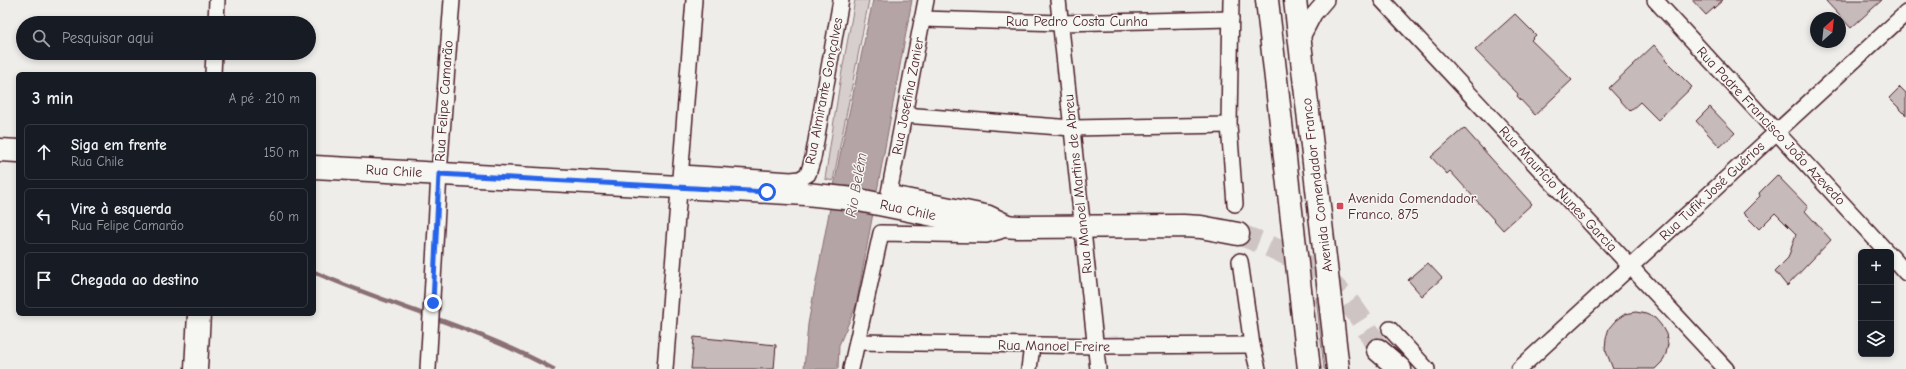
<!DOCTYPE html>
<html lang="pt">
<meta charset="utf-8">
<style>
body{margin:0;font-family:"Comic Neue",sans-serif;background:#20242c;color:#f1f3f6}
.controls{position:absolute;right:12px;bottom:12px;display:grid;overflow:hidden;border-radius:6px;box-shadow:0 2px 6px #0003}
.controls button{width:36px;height:36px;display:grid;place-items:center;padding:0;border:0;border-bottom:1px solid #363941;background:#171b24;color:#f1f3f6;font:20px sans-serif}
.compass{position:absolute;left:1810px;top:12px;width:36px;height:36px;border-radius:50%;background:#171b24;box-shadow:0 2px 6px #0003;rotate:27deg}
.stop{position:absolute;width:12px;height:12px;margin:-9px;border:3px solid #2563eb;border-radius:50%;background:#fff}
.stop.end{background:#2563eb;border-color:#fff;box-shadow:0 1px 4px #0008}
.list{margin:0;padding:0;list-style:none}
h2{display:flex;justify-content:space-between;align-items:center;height:52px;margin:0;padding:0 16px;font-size:17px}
h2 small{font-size:13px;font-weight:400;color:#9ea1a6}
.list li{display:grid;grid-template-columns:26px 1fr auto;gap:12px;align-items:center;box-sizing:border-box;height:56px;margin:0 8px 8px;padding:0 8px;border:1px solid #363941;border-radius:6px}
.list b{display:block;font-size:15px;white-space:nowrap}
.list p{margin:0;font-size:13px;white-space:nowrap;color:#9ea1a6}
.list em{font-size:13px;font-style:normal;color:#9ea1a6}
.icon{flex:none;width:22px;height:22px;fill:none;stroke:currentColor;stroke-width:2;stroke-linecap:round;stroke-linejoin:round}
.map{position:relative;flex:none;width:1906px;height:369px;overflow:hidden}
.search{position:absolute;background:#171b24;box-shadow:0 2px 6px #0003;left:16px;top:16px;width:300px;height:44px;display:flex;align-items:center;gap:10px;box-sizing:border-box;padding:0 14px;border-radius:22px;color:#9ea1a6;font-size:15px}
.panel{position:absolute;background:#171b24;box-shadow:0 2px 6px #0003;left:16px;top:72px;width:300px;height:244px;border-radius:6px}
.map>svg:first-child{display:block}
.green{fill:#d7cfce;stroke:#90777c}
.water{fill:#b4a4a5;stroke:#8a6f74}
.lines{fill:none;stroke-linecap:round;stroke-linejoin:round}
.stream{stroke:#8a6f74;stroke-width:4.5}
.building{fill:#c6babb;stroke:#4a1f2b}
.secondary-tunnel{stroke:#cec4c4;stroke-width:22;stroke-dasharray:22 11;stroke-linecap:butt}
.minor-casing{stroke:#4a1f2b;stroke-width:18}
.secondary-casing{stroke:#4a1f2b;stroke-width:25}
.trunk-casing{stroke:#4a1f2b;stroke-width:25}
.minor{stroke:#f6f6f2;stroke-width:15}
.secondary{stroke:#f6f6f2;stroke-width:22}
.trunk{stroke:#f6f6f2;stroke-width:22}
.route{stroke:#2563eb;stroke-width:5}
.poi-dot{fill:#d1495b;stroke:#f6f6f2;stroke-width:1.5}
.labels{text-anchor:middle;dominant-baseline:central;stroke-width:3;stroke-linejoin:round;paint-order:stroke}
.street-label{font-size:14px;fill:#4a1f2b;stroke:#f6f6f2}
.poi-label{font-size:14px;fill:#4a1f2b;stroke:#f6f6f2;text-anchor:start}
.water-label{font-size:15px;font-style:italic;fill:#6f4e56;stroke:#f6f6f2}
</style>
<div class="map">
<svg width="1906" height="369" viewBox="0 0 1906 369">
<rect width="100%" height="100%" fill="#efedea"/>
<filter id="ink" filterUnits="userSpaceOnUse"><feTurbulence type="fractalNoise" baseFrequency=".025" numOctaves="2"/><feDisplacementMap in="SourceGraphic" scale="8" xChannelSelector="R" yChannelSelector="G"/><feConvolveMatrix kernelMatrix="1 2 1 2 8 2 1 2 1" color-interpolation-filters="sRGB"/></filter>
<g filter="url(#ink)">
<g class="green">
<path d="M 855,0 L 869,0 L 833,181 L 825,179 L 840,82 Z"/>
<path d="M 1316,297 L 1328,305 L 1336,369 L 1324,369 Z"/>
</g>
<path class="water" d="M 873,0 L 912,0 L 856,306 L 839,345 L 838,369 L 804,369 L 808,324 L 839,160 Z"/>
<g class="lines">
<path class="stream" d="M 314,272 C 393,307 476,327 553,369"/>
</g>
<g class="building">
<path d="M 1692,0 L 1723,0 L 1706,15 Z"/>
<path d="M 1825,0 L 1882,0 L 1851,28 Z"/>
<path d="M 1515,14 L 1536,35 L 1531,40 L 1572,80 L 1535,115 L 1517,96 L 1518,94 L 1475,50 Z"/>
<path d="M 1654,45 L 1666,58 L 1665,60 L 1692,87 L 1658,120 L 1640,102 L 1630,111 L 1609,88 Z"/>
<path d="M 1900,87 L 1906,93 L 1906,115 L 1889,98 Z"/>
<path d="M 1710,107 L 1735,133 L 1720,147 L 1696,121 Z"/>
<path d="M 1464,128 L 1532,204 L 1503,230 L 1450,171 L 1447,174 L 1431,157 Z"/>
<path d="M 1777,175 L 1808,207 L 1805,211 L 1831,240 L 1787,286 L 1775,271 L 1788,258 L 1796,234 L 1775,213 L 1759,229 L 1743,213 L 1760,196 L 1759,193 Z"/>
<path d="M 1428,263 L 1442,278 L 1422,296 L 1408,280 Z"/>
<path d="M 1636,312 L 1646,314 L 1655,318 L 1661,325 L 1666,334 L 1668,344 L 1666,354 L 1662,362 L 1655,369 L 1613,369 L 1605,349 L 1606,338 L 1609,328 L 1616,320 L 1625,314 Z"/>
<path d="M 694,337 L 776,345 L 774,369 L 691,369 Z"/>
</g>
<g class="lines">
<path class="secondary-tunnel" d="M 1238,234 C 1304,258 1347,283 1378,350"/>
<defs>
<g id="minor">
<path d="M 926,0 L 889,193 L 988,213 L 1009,223"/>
<path d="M 1058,0 L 1098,369"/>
<path d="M 1231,0 L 1229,125 L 1235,204"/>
<path d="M 1382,0 L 1726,369"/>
<path d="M 1655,0 L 1887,252"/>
<path d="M 922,19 L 1061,23 L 1231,19"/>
<path d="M 216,23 L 217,0"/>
<path d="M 1300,41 L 1314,14 L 1326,0"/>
<path d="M 213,74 L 214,53"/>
<path d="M 904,115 L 1072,128 L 1229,125"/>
<path d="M 681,173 L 791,180 L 800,179 L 808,174 L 813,158 L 841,0"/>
<path d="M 1891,256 L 1906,273"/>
<path d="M 1240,261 L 1252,345 L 1258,369"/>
<path d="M 1390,329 L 1427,369"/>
<path d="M 857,342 L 1096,346 L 1252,345"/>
<path d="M 428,369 L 439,174 L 452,0"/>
<path d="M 665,369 L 694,0"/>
<path d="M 851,369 L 881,233 L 986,235 L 1000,231"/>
<path d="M 1029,369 L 1032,346"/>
<path d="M 1519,369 L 1906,13"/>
</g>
<g id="secondary">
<path d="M 0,150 L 18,151"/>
<path d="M 314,167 L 806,194 L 854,199 L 963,221 L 988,225 L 1018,227 L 1183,226 L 1201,227 L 1238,234"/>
<path d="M 1378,350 L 1400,369"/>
<path d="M 196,369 L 199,314"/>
</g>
<g id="trunk">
<path d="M 1267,0 L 1309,369"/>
<path d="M 1295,0 L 1338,369"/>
</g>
</defs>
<use href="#minor" class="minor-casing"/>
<use href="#secondary" class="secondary-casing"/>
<use href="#trunk" class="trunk-casing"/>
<use href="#minor" class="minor"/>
<use href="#secondary" class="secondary"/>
<use href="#trunk" class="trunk"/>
</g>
</g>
<g class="lines" filter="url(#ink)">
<path class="route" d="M 433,303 L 439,174 L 767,192"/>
</g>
<rect class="poi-dot" x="1336" y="202" width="8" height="8" rx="2"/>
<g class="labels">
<g class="street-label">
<text x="1077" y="21">Rua Pedro Costa Cunha</text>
<text transform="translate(824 91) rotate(-79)">Rua Almirante Gonçalves</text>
<text transform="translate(908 96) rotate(-79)">Rua Josefina Zanier</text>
<text transform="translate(444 101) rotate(-86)">Rua Felipe Camarão</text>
<text transform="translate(1771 126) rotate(47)">Rua Padre Francisco João Azevedo</text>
<text transform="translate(394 171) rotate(3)">Rua Chile</text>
<text transform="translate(1078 184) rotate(-96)">Rua Manoel Martins de Abreu</text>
<text transform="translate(1317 185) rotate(-97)">Avenida Comendador Franco</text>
<text transform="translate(1558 189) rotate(47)">Rua Maurício Nunes Garcia</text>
<text transform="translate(1712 191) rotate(-43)">Rua Tufik José Guérios</text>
<text transform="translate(908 210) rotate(12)">Rua Chile</text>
<text transform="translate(1054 346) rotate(1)">Rua Manoel Freire</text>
</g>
<g class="poi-label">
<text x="1348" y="198">Avenida Comendador<tspan x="1348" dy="16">Franco, 875</tspan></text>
</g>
<g class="water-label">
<text transform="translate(856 185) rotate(-80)">Rio Belém</text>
</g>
</g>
</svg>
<div class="controls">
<button>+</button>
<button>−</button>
<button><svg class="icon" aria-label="layers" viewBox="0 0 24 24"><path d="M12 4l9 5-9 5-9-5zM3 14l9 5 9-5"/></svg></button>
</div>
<svg class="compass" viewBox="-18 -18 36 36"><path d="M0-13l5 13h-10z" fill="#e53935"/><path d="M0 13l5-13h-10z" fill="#9ea1a6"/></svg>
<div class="stop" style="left:767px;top:192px"></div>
<div class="stop end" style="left:433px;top:303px"></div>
<div class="search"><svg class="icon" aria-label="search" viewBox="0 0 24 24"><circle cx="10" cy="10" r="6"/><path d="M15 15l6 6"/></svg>Pesquisar aqui</div>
<section class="panel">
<h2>3 min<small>A pé · 210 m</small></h2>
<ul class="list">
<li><svg class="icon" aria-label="ahead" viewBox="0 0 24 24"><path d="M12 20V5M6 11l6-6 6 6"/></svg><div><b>Siga em frente</b><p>Rua Chile</p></div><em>150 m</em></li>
<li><svg class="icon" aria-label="left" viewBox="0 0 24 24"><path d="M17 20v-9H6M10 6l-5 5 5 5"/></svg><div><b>Vire à esquerda</b><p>Rua Felipe Camarão</p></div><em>60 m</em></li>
<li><svg class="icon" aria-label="arrive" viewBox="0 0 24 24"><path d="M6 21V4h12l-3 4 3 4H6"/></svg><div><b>Chegada ao destino</b></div></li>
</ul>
</section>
</div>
